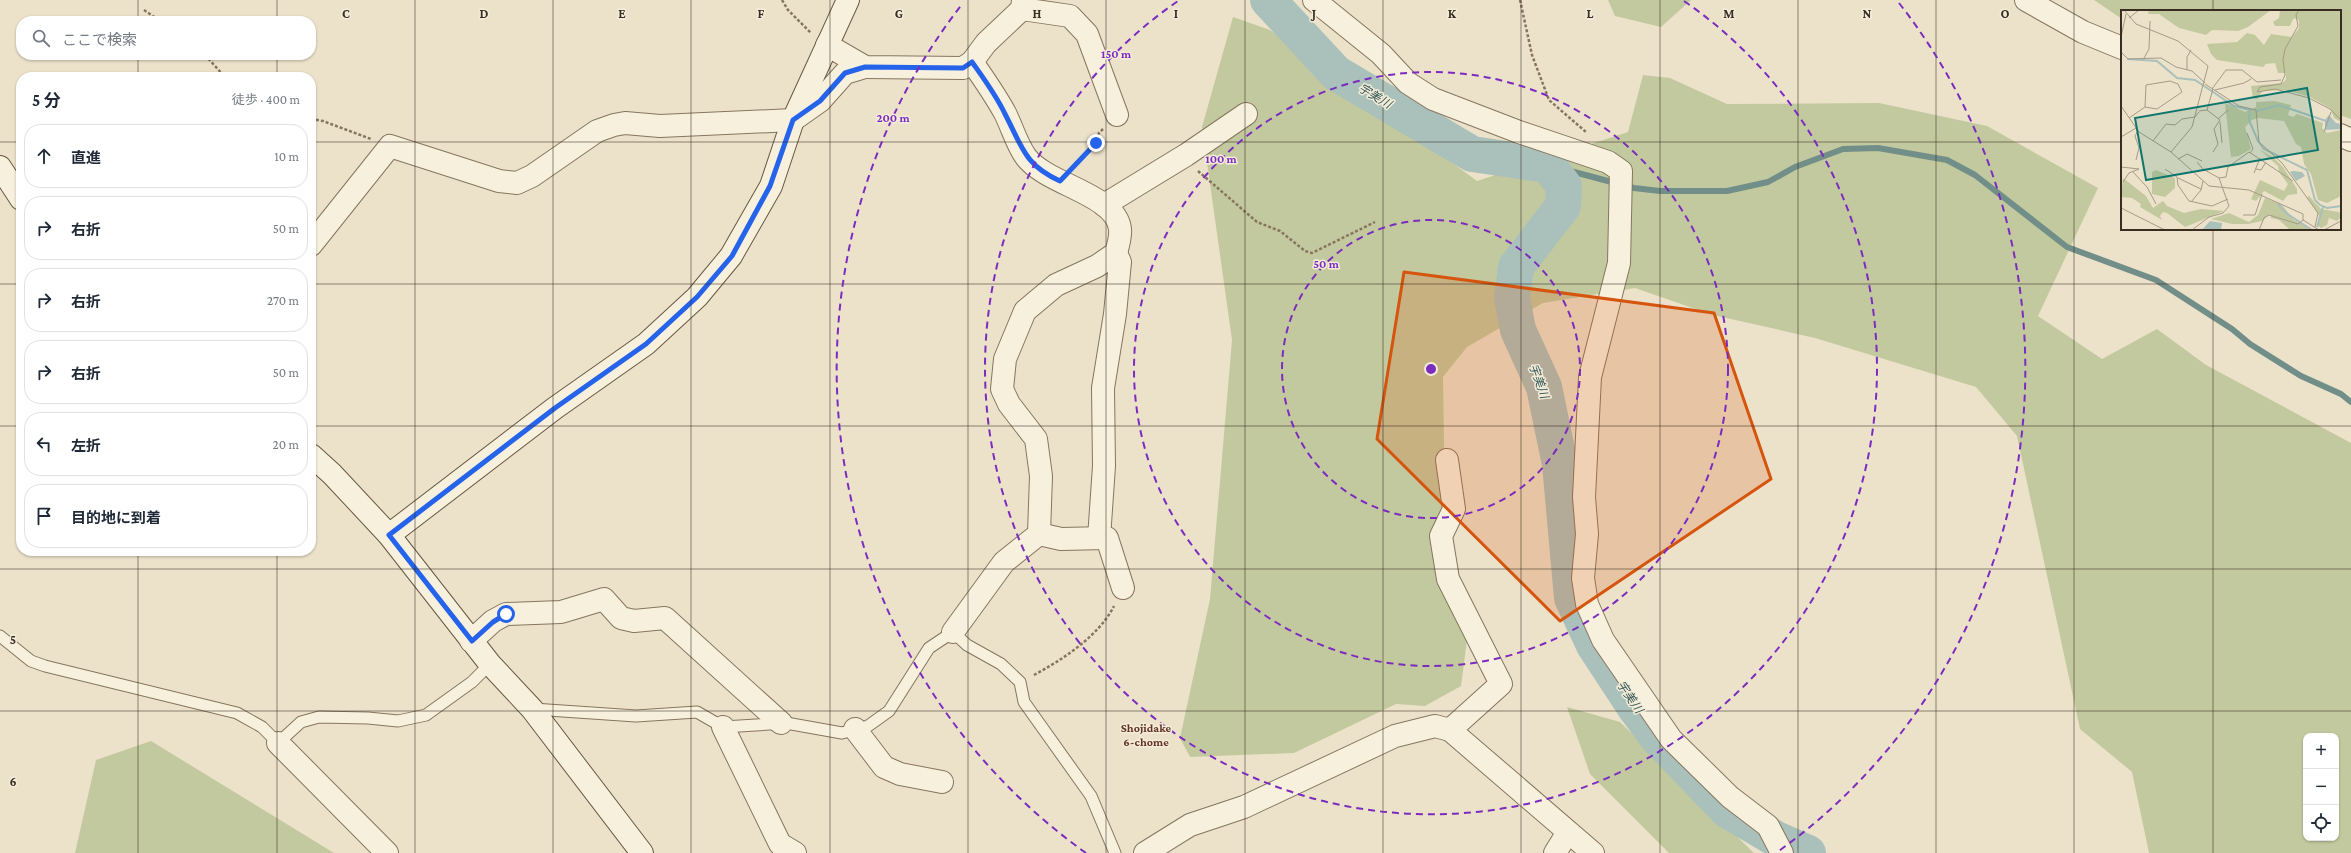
<!DOCTYPE html>
<html lang="ja">
<meta charset="utf-8">
<style>
body{margin:0;font-family:"Crimson Pro","Noto Sans JP",serif;background:#f6f6f7;color:#1f2937}
.controls{position:absolute;right:12px;bottom:12px;display:grid;overflow:hidden;border-radius:8px;box-shadow:0 1px 3px #0004}
.controls button{width:36px;height:36px;display:grid;place-items:center;padding:0;border:0;border-bottom:1px solid #e0e1e3;background:#fff;color:#1f2937;font:20px sans-serif}
.stop{position:absolute;width:12px;height:12px;margin:-9px;border:3px solid #2563eb;border-radius:50%;background:#fff}
.stop.end{background:#2563eb;border-color:#fff;box-shadow:0 1px 4px #0008}
.list{margin:0;padding:0;list-style:none}
h2{display:flex;justify-content:space-between;align-items:center;height:52px;margin:0;padding:0 16px;font-size:17px}
h2 small{font-size:13px;font-weight:400;color:#747a83}
.list li{display:grid;grid-template-columns:26px 1fr auto;gap:12px;align-items:center;box-sizing:border-box;height:64px;margin:0 8px 8px;padding:0 8px;border:1px solid #e0e1e3;border-radius:16px}
.list b{display:block;font-size:15px;white-space:nowrap}
.list em{font-size:13px;font-style:normal;color:#747a83}
.icon{flex:none;width:22px;height:22px;fill:none;stroke:currentColor;stroke-width:2;stroke-linecap:round;stroke-linejoin:round}
.map{position:relative;flex:none;width:2351px;height:853px;overflow:hidden}
.search{position:absolute;background:#fff;box-shadow:0 1px 3px #0004;left:16px;top:16px;width:300px;height:44px;display:flex;align-items:center;gap:10px;box-sizing:border-box;padding:0 14px;border-radius:16px;color:#747a83;font-size:15px}
.panel{position:absolute;background:#fff;box-shadow:0 1px 3px #0004;left:16px;top:72px;width:300px;height:484px;border-radius:16px}
.map>svg:first-child{display:block}
.green{fill:#c3c99e;fill-rule:evenodd}
.lines{fill:none;stroke-linecap:round;stroke-linejoin:round}
.stream{stroke:#718f88;stroke-width:6}
.river{stroke:#aac0ba;stroke-width:36}
.lane-casing{stroke:#87755f;stroke-width:13}
.street-casing{stroke:#87755f;stroke-width:24}
.secondary-casing{stroke:#695742;stroke-width:24}
.path{stroke:#87755f;stroke-width:2.5;stroke-dasharray:3 2;stroke-linecap:butt}
.lane{stroke:#f7f0dc;stroke-width:11}
.street{stroke:#f7f0dc;stroke-width:22}
.secondary{stroke:#f7f0dc;stroke-width:22}
.route{stroke:#2563eb;stroke-width:5}
.marked{fill:#d6550e;fill-opacity:0.2;stroke:#d6550e;stroke-width:3;stroke-linejoin:round}
.grid{fill:none;stroke:#392d22;stroke-width:1;stroke-opacity:0.55}
.ring{fill:none;stroke:#7b2cbf;stroke-width:2;stroke-dasharray:7 5}
.labels{text-anchor:middle;dominant-baseline:central;stroke-width:3;stroke-linejoin:round;paint-order:stroke}
.water-label{font-size:12px;font-style:italic;fill:#325756;stroke:#f4ecd9}
.neighbourhood-label{font-size:12px;font-weight:bold;fill:#623324;stroke:#f4ecd9}
.inset-river{fill:none;stroke:#aac0ba;stroke-width:2}
.inset-road{fill:none;stroke:#a49a87;stroke-width:1}
.view{fill:#0f766e;fill-opacity:0.15;stroke:#0f766e;stroke-width:2}
.inset-edge{fill:none;stroke:#392d22;stroke-width:2}
.grid-label{font-size:13px;text-anchor:middle;font-weight:bold;fill:#392d22;stroke:#f4ecd9;stroke-width:3;stroke-linejoin:round;paint-order:stroke}
.centre{fill:#7b2cbf;stroke:#f4ecd9;stroke-width:2}
.ring-label{font-size:12px;text-anchor:middle;font-weight:bold;fill:#7b2cbf;stroke:#f4ecd9;stroke-width:3;stroke-linejoin:round;paint-order:stroke}
</style>
<div class="map">
<svg width="2351" height="853" viewBox="0 0 2351 853">
<rect width="100%" height="100%" fill="#ece2ca"/>
<g class="green">
<path d="M 1608,0 L 1691,0 L 1661,27 L 1615,16 Z"/>
<path d="M 2094,0 L 2351,0 L 2351,119 L 2340,115 L 2340,11 L 2122,11 L 2122,19 Z"/>
<path d="M 1233,17 L 1270,30 L 1477,181 L 1628,132 L 1643,75 L 1670,78 L 1727,104 L 1879,103 L 1987,126 L 2098,188 L 2038,316 L 2102,359 L 2157,329 L 2206,365 L 2351,443 L 2351,853 L 2149,853 L 2132,772 L 2080,729 L 2017,436 L 1976,387 L 1815,338 L 1713,315 L 1635,288 L 1543,303 L 1467,347 L 1443,377 L 1446,567 L 1467,640 L 1461,686 L 1425,706 L 1396,704 L 1294,753 L 1190,757 L 1180,738 L 1210,599 L 1232,340 L 1202,127 ZM 2306,736 L 2336,736 L 2336,838 L 2306,838 Z"/>
<path d="M 1567,707 L 1620,722 L 1754,853 L 1669,853 L 1590,774 Z"/>
<path d="M 151,741 L 334,853 L 75,853 L 96,760 Z"/>
</g>
<g class="lines">
<path class="stream" d="M 1548,165 L 1634,188 L 1660,191 L 1727,191 L 1768,182 L 1795,167 L 1843,149 L 1878,148 L 1947,160 L 1975,175 L 2067,247 L 2156,280 L 2232,329 L 2250,344 L 2301,376 L 2341,394 L 2351,402"/>
<path class="river" d="M 1268,0 L 1336,73 L 1472,154 L 1548,165 L 1564,186 L 1563,206 L 1516,267 L 1512,298 L 1518,330 L 1544,387 L 1560,464 L 1572,598 L 1594,645 L 1636,709 L 1657,737 L 1727,810 L 1776,839 L 1808,853"/>
<defs>
<g id="lane">
<path d="M 0,636 L 31,661 L 45,666 L 237,713 L 262,727 L 278,743 L 301,722 L 319,717 L 368,718 L 398,721 L 426,715 L 472,682 L 490,664"/>
<path d="M 533,709 L 636,716 L 697,712 L 723,727 L 786,723 L 842,733 L 868,726 L 889,711 L 929,648 L 953,632 L 967,645 L 1001,664 L 1020,682 L 1024,702 L 1091,796 L 1115,853"/>
</g>
<g id="street">
<path d="M 1314,0 L 1381,54 L 1408,83 L 1433,99 L 1519,132 L 1608,162 L 1621,171 L 1619,263 L 1590,377 L 1584,497 L 1587,534 L 1583,578 L 1587,604 L 1603,640 L 1671,739 L 1730,797 L 1768,826 L 1782,853"/>
<path d="M 2026,0 L 2083,32 L 2122,48"/>
<path d="M 1022,9 L 1070,16 L 1087,34 L 1117,115"/>
<path d="M 827,45 L 865,67 L 963,68 L 972,62 L 986,43 L 1022,9 L 1023,0"/>
<path d="M 2340,135 L 2351,140"/>
<path d="M 1104,205 L 1186,155 L 1246,114"/>
<path d="M 311,245 L 390,146 L 499,181 L 517,183 L 532,176 L 597,131 L 614,125 L 625,123 L 660,126 L 793,120 L 820,101 L 845,73 L 865,67"/>
<path d="M 1447,460 L 1454,509 L 1441,536 L 1448,579 L 1501,684 L 1450,730"/>
<path d="M 1039,534 L 1061,539 L 1107,538 L 1123,588"/>
<path d="M 1099,538 L 1104,466 L 1103,388 L 1115,314 L 1120,262 L 1116,253"/>
<path d="M 953,632 L 1004,562 L 1039,534 L 1041,476 L 1036,439 L 1009,404 L 1002,389 L 1005,359 L 1025,311 L 1056,285 L 1097,266 L 1116,253 C 1118,246 1121,236 1120,229 C 1116,194 1047,185 1026,157 C 1017,145 1012,127 1005,113 C 995,95 984,79 972,62"/>
<path d="M 471,641 L 493,621 L 506,614 L 561,612 L 604,599 L 621,618 L 634,621 L 665,618 L 781,723"/>
<path d="M 723,727 L 780,844 L 795,853"/>
<path d="M 855,729 L 884,767 L 900,774 L 942,782"/>
<path d="M 278,743 L 387,853"/>
<path d="M 1145,853 L 1190,825 L 1244,807 L 1395,736 L 1435,726 L 1450,730 L 1593,853"/>
<path d="M 1555,853 L 1568,832"/>
</g>
<g id="secondary">
<path d="M 0,167 L 21,199"/>
<path d="M 311,455 L 332,474 L 389,535 L 490,664 L 532,709 L 642,853"/>
<path d="M 389,535 L 555,408 L 646,344 L 697,297 L 731,256 L 771,186 L 793,120 L 848,0"/>
</g>
</defs>
<use href="#lane" class="lane-casing"/>
<use href="#street" class="street-casing"/>
<use href="#secondary" class="secondary-casing"/>
<g class="path">
<path d="M 782,0 L 788,10 L 811,33"/>
<path d="M 1520,0 L 1532,55 L 1549,100 L 1586,132"/>
<path d="M 144,10 L 160,21"/>
<path d="M 205,55 L 225,77"/>
<path d="M 311,119 L 323,121 L 371,139"/>
<path d="M 1074,166 L 1096,143 L 1099,133 L 1103,129"/>
<path d="M 1198,171 L 1257,222 L 1280,231 L 1305,251 L 1312,253 L 1375,222"/>
<path d="M 1034,675 C 1062,660 1099,636 1114,606"/>
</g>
<use href="#lane" class="lane"/>
<use href="#street" class="street"/>
<use href="#secondary" class="secondary"/>
</g>
<g class="lines">
<path class="route" d="M 506,614 L 493,622 L 472,641 L 389,535 L 555,408 L 646,344 L 697,297 L 732,256 L 770,186 L 793,120 L 820,101 L 845,73 L 865,67 L 963,68 L 972,62 C 984,79 996,95 1005,114 C 1022,146 1024,165 1060,181 L 1096,143"/>
</g>
<path class="marked" d="M 1404,272 L 1714,313 L 1771,479 L 1560,621 L 1377,439 Z"/>
<path class="grid" d="M 138,0 L 138,21M 277,0 L 277,21M 415,0 L 415,853M 553,0 L 553,853M 691,0 L 691,853M 830,0 L 830,853M 968,0 L 968,853M 1106,0 L 1106,853M 1245,0 L 1245,853M 1383,0 L 1383,853M 1521,0 L 1521,853M 1660,0 L 1660,853M 1798,0 L 1798,853M 1936,0 L 1936,853M 2074,0 L 2074,853M 2213,0 L 2213,11M 138,55 L 138,77M 277,55 L 277,77M 0,142 L 21,142M 311,142 L 2122,142M 2340,142 L 2351,142M 2213,229 L 2213,853M 0,284 L 21,284M 311,284 L 2351,284M 0,426 L 21,426M 311,426 L 2351,426M 138,551 L 138,853M 277,551 L 277,853M 0,569 L 2351,569M 0,711 L 2351,711"/>
<g class="ring">
<circle cx="1431" cy="369" r="149"/>
<circle cx="1431" cy="369" r="297"/>
<path d="M1684 1A446 446 0 1 1 1178 1"/>
<path d="M1086 853A594 594 0 0 1 963 3M1899 3A594 594 0 0 1 1776 853"/>
</g>
<g class="labels">
<g class="water-label">
<text transform="translate(1375 96) rotate(31)">宇美川</text>
<text transform="translate(1539 381) rotate(70)">宇美川</text>
<text transform="translate(1630 697) rotate(56)">宇美川</text>
</g>
<g class="neighbourhood-label">
<text x="1146" y="728">Shojidake<tspan x="1146" dy="14">6-chome</tspan></text>
</g>
</g>
<g transform="translate(2121 10)">
<rect width="220" height="220" fill="#ece2ca"/>
<path d="M 28,0 L 150,0 L 127,17 L 117,21 L 91,20 L 85,25 L 58,18 L 38,4 L 27,4 ZM 159,0 L 220,0 L 220,112 L 213,108 L 209,98 L 189,87 L 164,80 L 142,81 L 136,89 L 132,88 L 130,76 L 161,73 L 165,70 L 165,63 L 157,63 L 154,53 L 145,54 L 142,57 L 96,50 L 90,44 L 86,34 L 116,32 L 126,23 L 134,25 L 143,35 L 150,24 L 171,27 L 178,18 L 178,11 L 176,8 L 172,9 L 169,16 L 154,16 L 152,12 L 158,8 ZM 153,91 L 170,95 L 167,105 L 172,107 L 176,104 L 202,113 L 201,118 L 206,123 L 220,120 L 220,186 L 206,193 L 197,190 L 190,164 L 183,154 L 180,137 L 175,134 L 163,111 L 137,108 L 131,110 L 124,117 L 130,139 L 118,146 L 110,147 L 104,93 L 124,102 L 135,97 L 135,92 ZM 138,139 L 153,148 L 162,157 L 176,179 L 176,184 L 167,185 L 162,191 L 143,181 L 135,191 L 130,189 L 139,170 L 163,181 L 167,174 L 158,162 L 157,156 ZM 35,160 L 54,168 L 54,178 L 44,187 L 31,184 L 31,162 ZM 2,168 L 25,186 L 32,198 L 42,191 L 46,196 L 63,203 L 80,199 L 103,201 L 64,217 L 46,203 L 42,202 L 39,206 L 41,210 L 19,197 L 20,194 L 11,188 L 0,187 ZM 188,186 L 200,199 L 218,202 L 220,207 L 216,211 L 208,208 L 206,215 L 200,218 L 196,215 L 198,206 L 186,187 ZM 144,188 L 161,195 L 173,210 L 193,220 L 169,220 L 158,210 L 150,208 L 149,204 L 141,211 L 127,214 L 111,214 L 90,209 L 108,203 L 128,212 L 137,205 Z" fill="#c3c99e"/>
<path d="M 208,105 L 215,113 L 220,114 L 220,119 L 204,120 L 204,110 ZM 172,161 L 181,162 L 184,166 L 175,171 L 169,162 ZM 89,211 L 101,213 L 100,220 L 81,220 Z" fill="#aac0ba"/>
<path class="inset-river" d="M 6,49 L 36,51 L 56,68 L 74,70 L 113,96 L 129,100 L 128,110 L 137,131 L 143,139 L 186,160 L 194,190 L 199,195 L 206,198 L 220,196M 136,101 L 158,95 L 205,111M 157,194 L 165,203 L 191,220M 196,217 L 202,197"/>
<path class="inset-road" d="M 3,0 L 15,14 L 57,31 L 87,56 L 71,117 L 50,142M 178,0 L 175,5 L 177,16 L 164,39 L 162,50 L 164,65 L 160,74 L 139,77 L 136,82 L 154,79 L 188,88 L 209,99 L 220,110M 8,8 L 18,0M 0,27 L 5,4M 0,42 L 7,49 L 40,48 L 55,57 L 71,61 L 84,73M 23,48 L 28,39 L 29,11M 66,60 L 66,47 L 70,40M 49,71 L 57,74 L 61,82 L 36,99 L 24,97 L 25,75 ZM 84,74 L 118,96 L 135,100 L 138,132 L 161,153 L 197,203 L 194,217M 91,79 L 105,60 L 121,60 L 136,72 L 160,70M 94,80 L 123,73 L 130,69M 0,96 L 18,122 L 50,142 L 88,176 L 128,180 L 182,204 L 182,210 L 177,214 L 148,205 L 143,208 L 138,220M 86,100 L 99,110 L 93,119 L 97,134 L 92,142M 78,101 L 86,100 L 92,79M 8,108 L 24,97M 97,109 L 107,100M 99,112 L 101,133M 203,122 L 210,102M 126,123 L 132,139 L 129,143M 0,127 L 15,118M 32,131 L 45,114 L 54,115 L 61,109 L 74,107 L 78,102M 57,149 L 66,144 L 81,151M 15,150 L 18,138 L 14,126 L 17,121M 0,157 L 18,159M 44,159 L 56,167 L 57,175 L 68,191 L 91,196 L 107,189M 135,159 L 140,160 L 145,152M 12,162 L 26,177 L 35,194M 133,163 L 139,148M 57,168 L 80,179M 98,168 L 105,167 L 107,157 L 128,142 L 172,171M 2,172 L 8,163 L 18,159M 70,192 L 80,180 L 82,171M 0,198 L 44,220M 122,205 L 134,205 L 141,184M 182,210 L 198,220M 71,220 L 88,207 L 102,203 L 108,196 L 98,168 L 82,159 L 76,152M 203,220 L 220,211"/>
<path class="view" d="M 186,78 L 197,140 L 25,170 L 14,108 Z"/>
<rect width="220" height="220" class="inset-edge"/>
</g>
<g class="grid-label">
<text x="346" y="18">C</text>
<text x="484" y="18">D</text>
<text x="622" y="18">E</text>
<text x="761" y="18">F</text>
<text x="899" y="18">G</text>
<text x="1037" y="18">H</text>
<text x="1176" y="18">I</text>
<text x="1314" y="18">J</text>
<text x="1452" y="18">K</text>
<text x="1590" y="18">L</text>
<text x="1729" y="18">M</text>
<text x="1867" y="18">N</text>
<text x="2005" y="18">O</text>
<text x="13" y="644">5</text>
<text x="13" y="786">6</text>
</g>
<circle cx="1431" cy="369" r="6" class="centre"/>
<g class="ring-label">
<text x="1116" y="58">150 m</text>
<text x="893" y="122">200 m</text>
<text x="1221" y="163">100 m</text>
<text x="1326" y="268">50 m</text>
</g>
</svg>
<div class="controls">
<button>+</button>
<button>−</button>
<button><svg class="icon" aria-label="locate" viewBox="0 0 24 24"><circle cx="12" cy="12" r="6"/><path d="M12 2v4M12 18v4M2 12h4M18 12h4"/></svg></button>
</div>
<div class="stop" style="left:506px;top:614px"></div>
<div class="stop end" style="left:1096px;top:143px"></div>
<div class="search"><svg class="icon" aria-label="search" viewBox="0 0 24 24"><circle cx="10" cy="10" r="6"/><path d="M15 15l6 6"/></svg>ここで検索</div>
<section class="panel">
<h2>5 分<small>徒歩 · 400 m</small></h2>
<ul class="list">
<li><svg class="icon" aria-label="ahead" viewBox="0 0 24 24"><path d="M12 20V5M6 11l6-6 6 6"/></svg><div><b>直進</b></div><em>10 m</em></li>
<li><svg class="icon" aria-label="right" viewBox="0 0 24 24"><path d="M7 20v-9h11M14 6l5 5-5 5"/></svg><div><b>右折</b></div><em>50 m</em></li>
<li><svg class="icon" aria-label="right" viewBox="0 0 24 24"><path d="M7 20v-9h11M14 6l5 5-5 5"/></svg><div><b>右折</b></div><em>270 m</em></li>
<li><svg class="icon" aria-label="right" viewBox="0 0 24 24"><path d="M7 20v-9h11M14 6l5 5-5 5"/></svg><div><b>右折</b></div><em>50 m</em></li>
<li><svg class="icon" aria-label="left" viewBox="0 0 24 24"><path d="M17 20v-9H6M10 6l-5 5 5 5"/></svg><div><b>左折</b></div><em>20 m</em></li>
<li><svg class="icon" aria-label="arrive" viewBox="0 0 24 24"><path d="M6 21V4h12l-3 4 3 4H6"/></svg><div><b>目的地に到着</b></div></li>
</ul>
</section>
</div>
